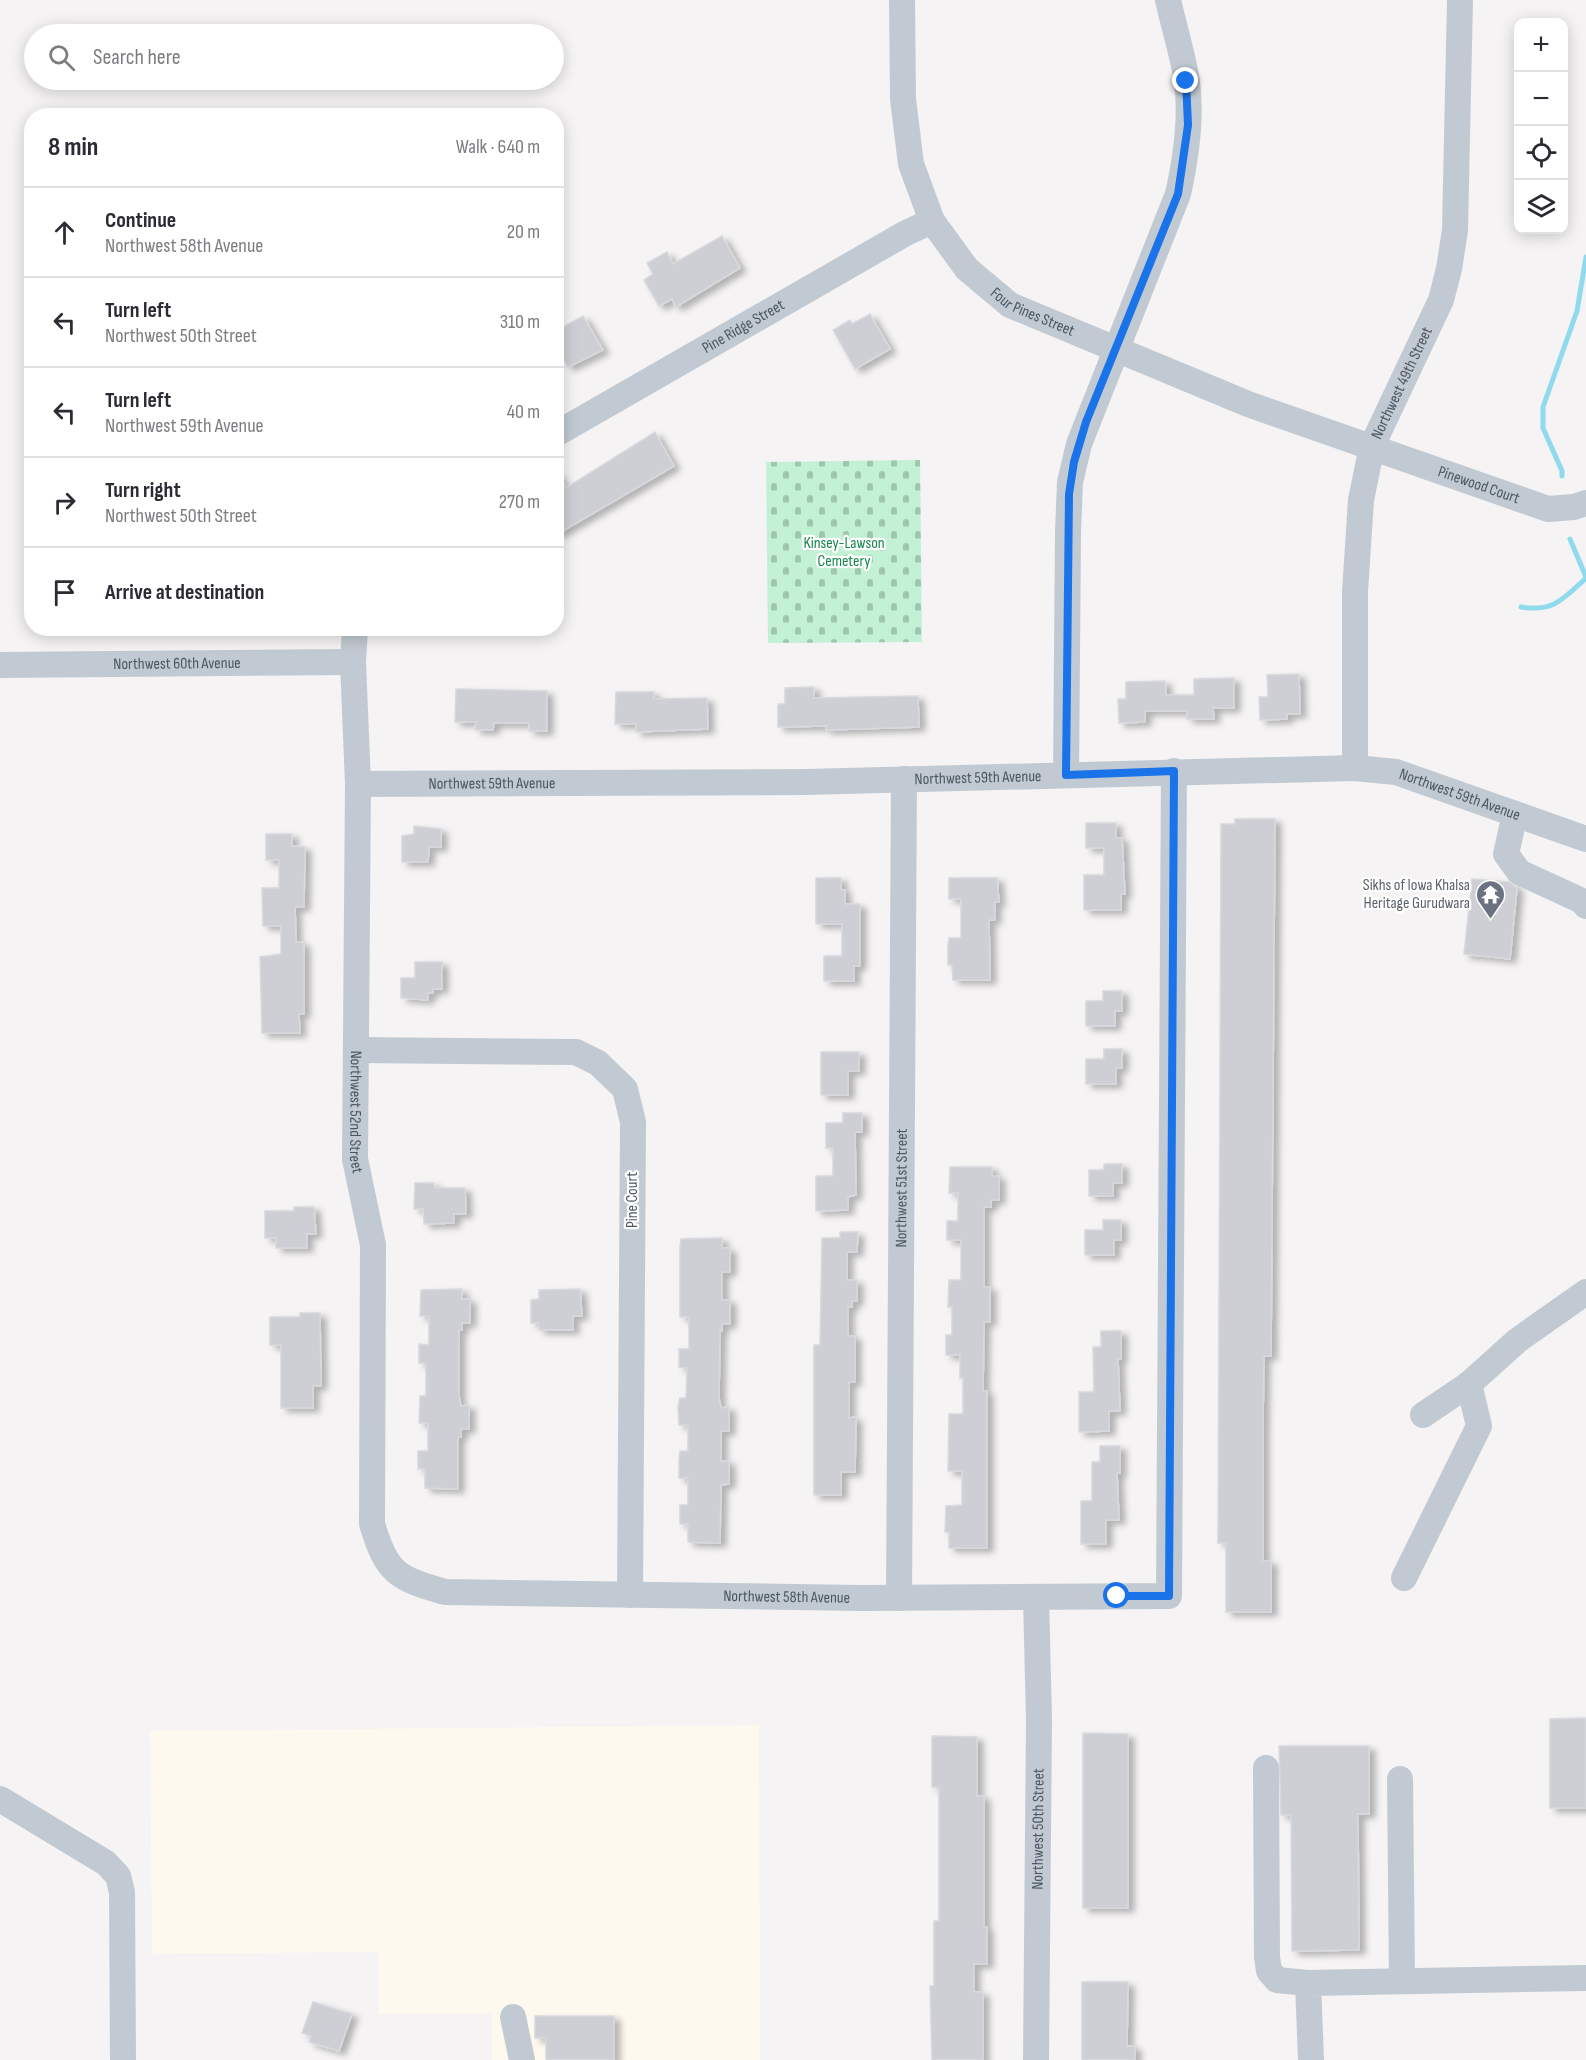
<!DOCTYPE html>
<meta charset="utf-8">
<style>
body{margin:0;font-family:"Sofia Sans Condensed",sans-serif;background:#f2f2f3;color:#2b2b33}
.controls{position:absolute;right:18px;top:18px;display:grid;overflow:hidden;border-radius:12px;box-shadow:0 3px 15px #0003}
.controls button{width:54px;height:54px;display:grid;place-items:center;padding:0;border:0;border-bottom:2px solid #e1e1e2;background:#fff;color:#2b2b33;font:30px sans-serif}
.stop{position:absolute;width:18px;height:18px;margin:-14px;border:4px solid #1a73e8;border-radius:50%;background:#fff}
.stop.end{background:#1a73e8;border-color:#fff;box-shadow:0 2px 6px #0008}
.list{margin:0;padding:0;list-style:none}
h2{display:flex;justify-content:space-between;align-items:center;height:78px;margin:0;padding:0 24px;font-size:26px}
h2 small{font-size:20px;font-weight:400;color:#7c7c81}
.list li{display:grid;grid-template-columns:39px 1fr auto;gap:18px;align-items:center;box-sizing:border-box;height:90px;padding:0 24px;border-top:2px solid #e1e1e2}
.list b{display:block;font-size:22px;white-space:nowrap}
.list p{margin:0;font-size:20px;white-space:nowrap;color:#7c7c81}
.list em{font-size:20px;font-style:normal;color:#7c7c81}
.icon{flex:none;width:33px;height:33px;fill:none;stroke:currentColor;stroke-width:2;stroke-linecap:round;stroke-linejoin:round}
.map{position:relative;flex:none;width:1586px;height:2060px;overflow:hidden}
.search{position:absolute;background:#fff;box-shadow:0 3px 15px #0003;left:24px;top:24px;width:540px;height:66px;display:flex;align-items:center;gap:15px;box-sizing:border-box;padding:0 21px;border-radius:33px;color:#7c7c81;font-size:22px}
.panel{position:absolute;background:#fff;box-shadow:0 3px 15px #0003;left:24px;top:108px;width:540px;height:528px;border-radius:24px}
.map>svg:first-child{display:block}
.commercial{fill:#fdf9ef}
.cemetery{fill:url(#cemetery-stones)}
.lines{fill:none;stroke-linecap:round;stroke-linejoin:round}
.stream{stroke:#90daee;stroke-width:5}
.building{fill:#cdcfd5;stroke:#d7d9de;stroke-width:1.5;filter:url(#shadow)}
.minor{stroke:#c1cad2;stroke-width:26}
.route{stroke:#1a73e8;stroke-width:8}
.labels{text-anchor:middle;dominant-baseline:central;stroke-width:4.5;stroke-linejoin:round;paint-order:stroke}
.street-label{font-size:16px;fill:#4a5661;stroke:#fff}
.park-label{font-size:16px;fill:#17864f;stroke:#fff}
.worship-label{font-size:16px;fill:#5b616d;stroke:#fff;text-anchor:end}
</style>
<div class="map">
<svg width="1586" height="2060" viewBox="0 0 1586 2060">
<defs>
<pattern id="cemetery-stones" width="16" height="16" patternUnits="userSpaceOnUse" patternTransform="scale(1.5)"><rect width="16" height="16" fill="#c3f1d5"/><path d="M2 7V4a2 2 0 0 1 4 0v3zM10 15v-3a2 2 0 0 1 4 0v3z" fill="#a0c6b0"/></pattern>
<filter id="shadow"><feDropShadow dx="6" dy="4" stdDeviation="3" flood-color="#0004"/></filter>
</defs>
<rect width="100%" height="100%" fill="#f5f3f3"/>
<path class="commercial" d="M 759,1725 L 760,2060 L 492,2060 L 492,2013 L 379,2014 L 378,1952 L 152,1954 L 150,1731 Z"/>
<path class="cemetery" d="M 920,460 L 922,642 L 768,643 L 766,462 Z"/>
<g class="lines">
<g class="stream">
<path d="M 1562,476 L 1562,471 L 1543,428 L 1543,407 L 1577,311 L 1586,257"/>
<path d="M 1570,539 L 1586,577"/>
<path d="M 1521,607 C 1554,612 1563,599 1586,578"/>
</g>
</g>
<g class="building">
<path d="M 722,236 L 740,268 L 676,307 L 672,299 L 659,306 L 644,280 L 653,274 L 647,263 L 667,252 L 673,264 Z"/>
<path d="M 870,314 L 890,349 L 855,369 L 833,330 L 850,320 L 852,324 Z"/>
<path d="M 583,316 L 603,350 L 568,367 L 556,347 L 556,331 Z"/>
<path d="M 655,432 L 674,466 L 556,535 L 556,471 L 566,488 Z"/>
<path d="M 1299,674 L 1300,714 L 1287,714 L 1287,719 L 1260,720 L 1259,697 L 1268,697 L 1267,675 Z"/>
<path d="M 1234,678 L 1234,708 L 1213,708 L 1214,719 L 1187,719 L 1187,711 L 1145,711 L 1145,722 L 1119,723 L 1118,699 L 1126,699 L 1126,682 L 1165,681 L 1166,695 L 1194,695 L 1194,679 Z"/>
<path d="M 814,687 L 814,698 L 918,696 L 919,727 L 826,730 L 826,726 L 778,727 L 778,704 L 785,704 L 785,688 Z"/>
<path d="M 456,689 L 547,691 L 547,731 L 529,731 L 529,723 L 494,723 L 493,730 L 475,730 L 476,722 L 455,722 Z"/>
<path d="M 616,692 L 654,692 L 654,699 L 707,698 L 708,729 L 636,732 L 636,724 L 615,724 Z"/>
<path d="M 1235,819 L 1275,819 L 1271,1356 L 1264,1356 L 1263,1420 L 1263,1561 L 1271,1561 L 1271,1612 L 1226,1612 L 1226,1543 L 1218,1543 L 1221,824 L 1235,824 Z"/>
<path d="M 1086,823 L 1116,823 L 1116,838 L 1122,838 L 1125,894 L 1121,894 L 1121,910 L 1084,910 L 1084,875 L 1104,875 L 1104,848 L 1086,848 Z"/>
<path d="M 414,826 L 441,829 L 441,847 L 429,847 L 428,862 L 402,862 L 402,836 L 414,834 Z"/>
<path d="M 266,834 L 292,834 L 292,846 L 305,847 L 304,907 L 295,907 L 296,942 L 303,942 L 304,950 L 304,1014 L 299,1014 L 300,1033 L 262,1033 L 260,957 L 281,954 L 281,926 L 263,926 L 262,888 L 279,888 L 279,860 L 266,860 Z"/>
<path d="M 816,878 L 841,878 L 841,890 L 845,890 L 845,904 L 860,904 L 860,966 L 854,966 L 854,981 L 824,981 L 824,956 L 842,956 L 842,924 L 816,924 Z"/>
<path d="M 949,878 L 997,878 L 999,902 L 995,902 L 995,920 L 989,920 L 990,980 L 953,980 L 952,965 L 948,965 L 948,945 L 949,938 L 961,938 L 961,899 L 949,899 Z"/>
<path d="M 1472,879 L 1509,882 L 1517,888 L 1510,959 L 1464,954 Z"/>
<path d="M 415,962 L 442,962 L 442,989 L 433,989 L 433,993 L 428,993 L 428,1000 L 401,998 L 401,978 L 415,978 Z"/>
<path d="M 1103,991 L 1122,991 L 1122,1011 L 1115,1011 L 1115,1026 L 1086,1026 L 1086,1001 L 1103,1001 Z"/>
<path d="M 1104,1049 L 1122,1049 L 1122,1068 L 1116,1068 L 1116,1084 L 1086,1084 L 1086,1059 L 1104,1059 Z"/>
<path d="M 821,1052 L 859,1052 L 859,1071 L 848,1071 L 848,1095 L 821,1095 Z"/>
<path d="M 843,1113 L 862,1113 L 862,1132 L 855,1132 L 856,1195 L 848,1197 L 848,1210 L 816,1211 L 816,1176 L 833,1176 L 833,1148 L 826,1148 L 826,1123 L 843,1123 Z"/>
<path d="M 1104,1164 L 1122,1164 L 1122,1183 L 1113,1183 L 1113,1196 L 1089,1196 L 1089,1170 L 1104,1170 Z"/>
<path d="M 950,1167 L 992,1167 L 992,1176 L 999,1176 L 999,1200 L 991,1200 L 991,1207 L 984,1207 L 984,1287 L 990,1287 L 990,1322 L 984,1322 L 983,1391 L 987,1391 L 987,1548 L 949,1548 L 949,1532 L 945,1532 L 946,1506 L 962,1505 L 962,1471 L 948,1471 L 949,1414 L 963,1414 L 963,1378 L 960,1378 L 960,1355 L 946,1355 L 946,1335 L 952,1335 L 952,1307 L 948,1307 L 949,1280 L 961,1280 L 961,1240 L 947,1240 L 947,1221 L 958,1221 L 958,1193 L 949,1193 Z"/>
<path d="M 415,1183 L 434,1183 L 435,1188 L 465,1188 L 466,1214 L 454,1214 L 454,1223 L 424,1224 L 423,1209 L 414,1209 Z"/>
<path d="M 294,1207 L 314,1207 L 316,1234 L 307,1234 L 307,1248 L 276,1248 L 276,1238 L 265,1238 L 265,1211 L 294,1211 Z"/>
<path d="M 1103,1220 L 1121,1220 L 1121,1240 L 1114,1240 L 1114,1255 L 1085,1255 L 1085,1230 L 1103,1230 Z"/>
<path d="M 840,1232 L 858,1232 L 857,1252 L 847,1252 L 847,1280 L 857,1280 L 857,1301 L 852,1301 L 852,1307 L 848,1307 L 848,1336 L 855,1336 L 855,1382 L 849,1382 L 849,1418 L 856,1417 L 855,1472 L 841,1472 L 841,1495 L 814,1495 L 814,1345 L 820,1345 L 822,1238 L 840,1238 Z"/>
<path d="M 722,1238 L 722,1248 L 730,1248 L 730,1272 L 722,1272 L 722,1300 L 730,1300 L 730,1324 L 722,1324 L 722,1331 L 720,1331 L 719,1398 L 721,1408 L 729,1407 L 729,1431 L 721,1431 L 721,1461 L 729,1461 L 729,1484 L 721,1485 L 720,1543 L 688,1542 L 688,1524 L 680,1524 L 680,1505 L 688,1505 L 688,1478 L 679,1478 L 679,1459 L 680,1451 L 688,1451 L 688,1425 L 679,1425 L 678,1406 L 680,1398 L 686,1398 L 687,1368 L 679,1367 L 679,1349 L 689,1349 L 689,1317 L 680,1317 L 680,1246 L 681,1239 Z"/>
<path d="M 462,1289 L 462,1299 L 470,1299 L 470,1323 L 462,1323 L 462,1330 L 459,1330 L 459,1396 L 461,1406 L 469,1405 L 469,1429 L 461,1429 L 461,1437 L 458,1437 L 458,1489 L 425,1488 L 425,1469 L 418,1469 L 418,1451 L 428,1451 L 428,1423 L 419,1423 L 420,1396 L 426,1396 L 426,1363 L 419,1363 L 419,1344 L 429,1345 L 429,1316 L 420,1316 L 421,1290 Z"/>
<path d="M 580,1289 L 582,1316 L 573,1316 L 573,1330 L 539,1330 L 539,1323 L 531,1323 L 531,1300 L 539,1299 L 539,1290 Z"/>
<path d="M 300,1313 L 320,1313 L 321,1386 L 313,1386 L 313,1408 L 281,1408 L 281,1345 L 270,1345 L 270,1317 L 300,1317 Z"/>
<path d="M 1101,1331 L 1121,1331 L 1121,1359 L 1118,1359 L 1120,1411 L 1109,1411 L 1109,1431 L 1079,1432 L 1079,1392 L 1094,1392 L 1093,1347 L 1101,1347 Z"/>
<path d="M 1100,1446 L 1120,1446 L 1120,1473 L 1117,1473 L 1119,1520 L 1106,1520 L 1106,1544 L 1081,1544 L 1081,1501 L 1092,1501 L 1092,1462 L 1100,1462 Z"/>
<path d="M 1586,1718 L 1586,1808 L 1550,1808 L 1550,1719 Z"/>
<path d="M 1083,1733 L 1128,1734 L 1128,1908 L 1083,1908 Z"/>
<path d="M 932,1736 L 977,1737 L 977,1796 L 984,1796 L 984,1927 L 987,1927 L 987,1964 L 974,1964 L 974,1992 L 983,1992 L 983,2060 L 932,2060 L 930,1986 L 934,1986 L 934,1921 L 939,1921 L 939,1787 L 932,1787 Z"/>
<path d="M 1279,1746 L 1369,1746 L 1369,1814 L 1358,1814 L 1359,1950 L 1292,1951 L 1291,1815 L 1281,1815 Z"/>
<path d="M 1082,1982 L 1128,1982 L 1127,2046 L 1135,2046 L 1135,2060 L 1082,2060 Z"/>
<path d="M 313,2002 L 352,2014 L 339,2051 L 309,2042 L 311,2036 L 302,2033 Z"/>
<path d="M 535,2016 L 614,2016 L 614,2060 L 546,2060 L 546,2038 L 535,2038 Z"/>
</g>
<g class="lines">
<g class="minor">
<path id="s1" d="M 902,0 L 903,99 L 911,164 L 932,221 L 967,269 L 1010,305 L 1248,404 L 1548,509 L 1574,507 L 1586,503"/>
<path id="s2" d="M 556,434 L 906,233 L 932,221"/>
<path id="s3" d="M 355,628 L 353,662 L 358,784 L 355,1159 L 373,1245 L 372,1524 C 387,1573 396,1578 445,1592 L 862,1598 L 1169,1596 L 1174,771"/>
<path id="s4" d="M 0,665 L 353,662"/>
<path id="s5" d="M 1355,768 L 1355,592 L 1361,500 L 1372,446 L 1441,300 L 1449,269 L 1455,230 L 1460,0"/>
<path d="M 1066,775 L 1068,532 L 1070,482 L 1079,444 L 1178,194 C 1186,158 1192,119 1187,82 C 1183,55 1174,27 1168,0"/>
<path id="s6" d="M 358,784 L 806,782 L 1355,768 L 1396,772 L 1586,839"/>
<path d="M 1515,814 L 1506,854 L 1519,872 L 1582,901 L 1586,906"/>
<path d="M 356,1050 L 576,1052 L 598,1063 L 625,1089 L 633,1122 L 630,1595"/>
<path d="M 1423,1415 L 1469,1384 L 1518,1340 L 1586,1292"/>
<path d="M 1404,1578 L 1479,1426 L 1469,1384"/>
<path id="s7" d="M 899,1598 L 904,779"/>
<path d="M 1266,1768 L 1267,1957 L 1269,1971 L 1277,1980 L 1308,1983"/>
<path d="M 1400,1779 L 1402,1981"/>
<path d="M 0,1799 L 106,1863 L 118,1876 L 122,1892 L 123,2060"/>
<path d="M 513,2017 L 522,2060"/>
<path id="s8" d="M 1036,2060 L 1039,1720 L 1036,1597"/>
<path d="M 1311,2060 L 1308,1983 L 1586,1978"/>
</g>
</g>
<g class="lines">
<path class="route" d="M 1117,1596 L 1169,1596 L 1174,771 L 1066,775 L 1069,494 L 1074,462 L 1086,422 L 1178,194 L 1188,125 L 1186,81"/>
</g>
<defs>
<symbol id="temple-pin" viewBox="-11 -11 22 30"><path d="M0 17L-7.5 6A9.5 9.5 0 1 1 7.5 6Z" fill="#6b7280" stroke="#fff"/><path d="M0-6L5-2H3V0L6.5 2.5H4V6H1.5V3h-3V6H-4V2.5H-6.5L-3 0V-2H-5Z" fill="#fff"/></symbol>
</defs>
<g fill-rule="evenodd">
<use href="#temple-pin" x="1474" y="878" width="33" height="45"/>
</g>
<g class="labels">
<g class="street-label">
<text stroke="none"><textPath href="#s1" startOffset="364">Four Pines Street</textPath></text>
<text stroke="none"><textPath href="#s2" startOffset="216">Pine Ridge Street</textPath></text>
<text stroke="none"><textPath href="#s5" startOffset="393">Northwest 49th Street</textPath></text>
<text stroke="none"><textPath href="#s1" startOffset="843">Pinewood Court</textPath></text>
<text stroke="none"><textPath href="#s4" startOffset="177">Northwest 60th Avenue</textPath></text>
<text stroke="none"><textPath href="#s6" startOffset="620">Northwest 59th Avenue</textPath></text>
<text stroke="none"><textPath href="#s6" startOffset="134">Northwest 59th Avenue</textPath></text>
<text stroke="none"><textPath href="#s6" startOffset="1106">Northwest 59th Avenue</textPath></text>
<text stroke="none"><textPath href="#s3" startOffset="484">Northwest 52nd Street</textPath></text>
<text stroke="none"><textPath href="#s7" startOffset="410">Northwest 51st Street</textPath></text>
<text transform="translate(632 1200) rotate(-90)">Pine Court</text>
<text stroke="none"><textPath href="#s3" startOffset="1347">Northwest 58th Avenue</textPath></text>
<text stroke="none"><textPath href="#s8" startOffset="231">Northwest 50th Street</textPath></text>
</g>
<g class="park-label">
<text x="844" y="543">Kinsey-Lawson<tspan x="844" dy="18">Cemetery</tspan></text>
</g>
<g class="worship-label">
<text x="1470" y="885">Sikhs of Iowa Khalsa<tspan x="1470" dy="18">Heritage Gurudwara</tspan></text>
</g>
</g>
</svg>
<div class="controls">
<button>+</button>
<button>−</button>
<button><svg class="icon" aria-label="locate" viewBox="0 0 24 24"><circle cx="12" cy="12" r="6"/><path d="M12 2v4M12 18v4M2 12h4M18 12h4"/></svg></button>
<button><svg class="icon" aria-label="layers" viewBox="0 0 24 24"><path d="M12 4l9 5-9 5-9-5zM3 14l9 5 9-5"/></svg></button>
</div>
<div class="stop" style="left:1117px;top:1596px"></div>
<div class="stop end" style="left:1186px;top:81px"></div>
<div class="search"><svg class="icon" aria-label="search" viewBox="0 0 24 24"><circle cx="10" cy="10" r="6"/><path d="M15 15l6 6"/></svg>Search here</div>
<section class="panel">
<h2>8 min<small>Walk · 640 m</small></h2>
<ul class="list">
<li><svg class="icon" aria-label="ahead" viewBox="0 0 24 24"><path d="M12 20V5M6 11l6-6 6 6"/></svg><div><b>Continue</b><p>Northwest 58th Avenue</p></div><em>20 m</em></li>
<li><svg class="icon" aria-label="left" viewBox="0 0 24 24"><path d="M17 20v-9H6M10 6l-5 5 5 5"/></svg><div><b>Turn left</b><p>Northwest 50th Street</p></div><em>310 m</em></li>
<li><svg class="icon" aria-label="left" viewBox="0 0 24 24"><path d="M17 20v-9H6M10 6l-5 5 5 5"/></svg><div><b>Turn left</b><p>Northwest 59th Avenue</p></div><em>40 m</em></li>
<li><svg class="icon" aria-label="right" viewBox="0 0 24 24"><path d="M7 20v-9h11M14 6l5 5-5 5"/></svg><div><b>Turn right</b><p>Northwest 50th Street</p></div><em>270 m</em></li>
<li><svg class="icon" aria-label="arrive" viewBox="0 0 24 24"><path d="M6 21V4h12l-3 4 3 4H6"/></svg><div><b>Arrive at destination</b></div></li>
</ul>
</section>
</div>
